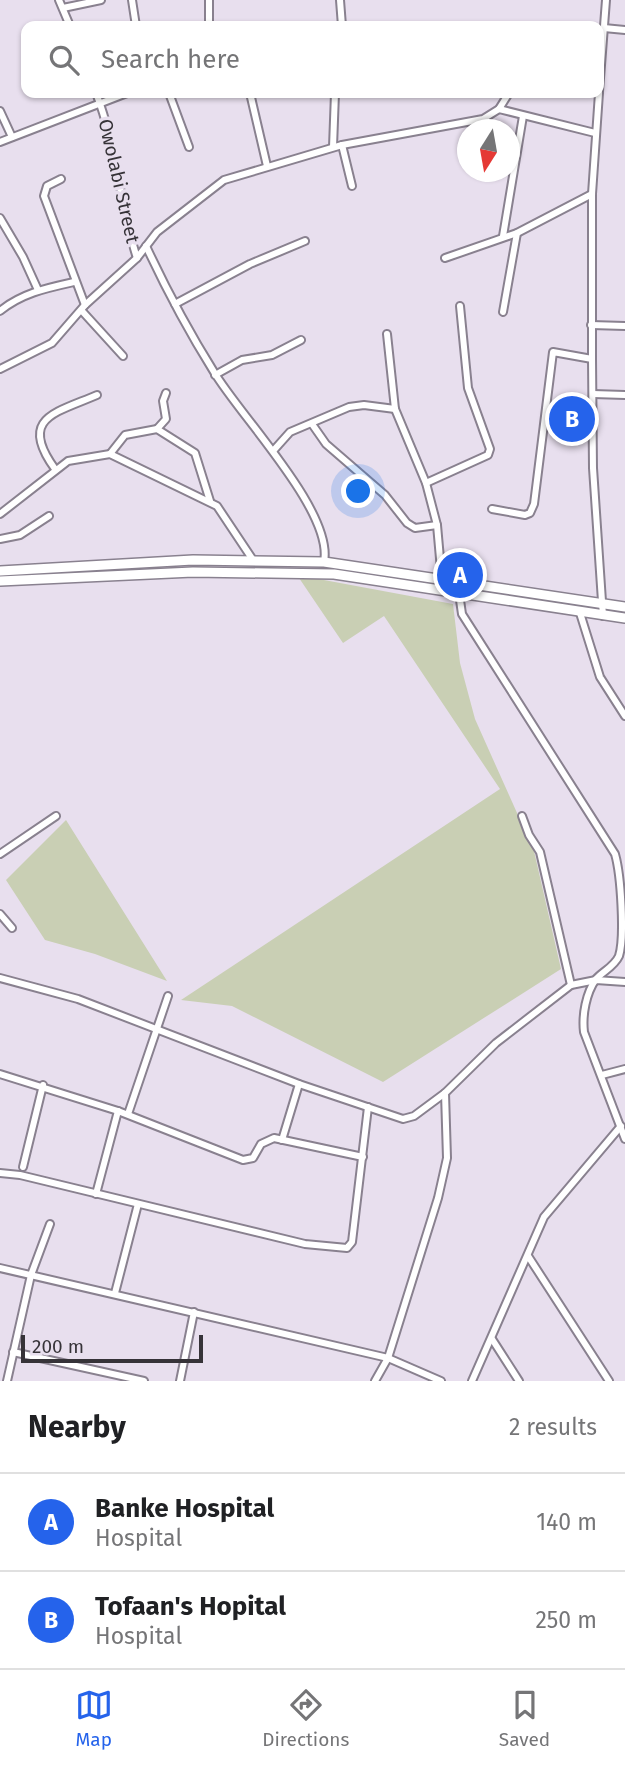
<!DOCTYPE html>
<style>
body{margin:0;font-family:"Fira Sans",sans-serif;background:#f2f2f2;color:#202124}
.compass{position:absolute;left:457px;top:119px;width:63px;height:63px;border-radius:50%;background:#fff;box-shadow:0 2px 5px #0004;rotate:191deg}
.scale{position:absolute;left:21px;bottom:18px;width:182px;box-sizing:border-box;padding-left:7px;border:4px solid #363338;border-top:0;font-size:19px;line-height:24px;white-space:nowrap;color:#363338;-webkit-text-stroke:5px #e8dfee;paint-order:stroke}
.you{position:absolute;left:359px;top:492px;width:24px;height:24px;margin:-18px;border:5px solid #fff;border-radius:50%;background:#1a73e8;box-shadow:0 0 0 10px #1a73e833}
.badge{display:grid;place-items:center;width:46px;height:46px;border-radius:50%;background:#2563eb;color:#fff;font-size:23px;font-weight:700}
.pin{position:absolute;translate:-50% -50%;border:4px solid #fff;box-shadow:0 2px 7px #0006}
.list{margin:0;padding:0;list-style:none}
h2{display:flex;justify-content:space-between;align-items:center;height:91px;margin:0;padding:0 28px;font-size:30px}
h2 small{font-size:23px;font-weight:400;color:#757577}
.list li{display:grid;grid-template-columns:46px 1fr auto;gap:21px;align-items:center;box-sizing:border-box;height:98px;padding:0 28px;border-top:2px solid #e0e0e0}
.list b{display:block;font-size:26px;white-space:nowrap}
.list p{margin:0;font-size:23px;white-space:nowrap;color:#757577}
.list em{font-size:23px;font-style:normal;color:#757577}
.icon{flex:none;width:38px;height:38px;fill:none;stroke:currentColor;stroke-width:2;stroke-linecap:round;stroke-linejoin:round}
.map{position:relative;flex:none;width:625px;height:1381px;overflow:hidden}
.search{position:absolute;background:#fff;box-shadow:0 2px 5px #0004;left:21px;right:21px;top:21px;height:77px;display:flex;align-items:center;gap:18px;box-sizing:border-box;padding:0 24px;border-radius:14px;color:#757577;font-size:26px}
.sheet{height:287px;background:#fff}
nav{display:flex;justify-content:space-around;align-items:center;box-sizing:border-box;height:98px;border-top:2px solid #e0e0e0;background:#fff;font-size:19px;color:#757577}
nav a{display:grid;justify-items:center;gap:4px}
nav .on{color:#2563eb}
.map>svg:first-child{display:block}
.grass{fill:#c9cfb4}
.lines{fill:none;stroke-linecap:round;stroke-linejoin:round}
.street-casing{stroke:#89818f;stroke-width:10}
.secondary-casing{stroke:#89818f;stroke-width:12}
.street{stroke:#fff;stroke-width:6}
.secondary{stroke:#fff;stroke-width:9}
.labels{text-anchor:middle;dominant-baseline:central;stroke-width:7;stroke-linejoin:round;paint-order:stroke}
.street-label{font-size:19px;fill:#363338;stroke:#e8dfee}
</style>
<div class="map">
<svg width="625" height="1381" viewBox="0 0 625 1381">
<rect width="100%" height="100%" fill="#e8dfee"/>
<g class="grass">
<path d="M 297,575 L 453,604 L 460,663 L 475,719 L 534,851 L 561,969 L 383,1082 L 232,1006 L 181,1000 L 500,789 L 384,616 L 343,643 Z"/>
<path d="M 66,820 L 167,981 L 95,954 L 45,940 L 6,880 Z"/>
</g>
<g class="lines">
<defs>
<g id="street">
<path d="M 59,0 L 70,26"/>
<path d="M 132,0 L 136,26"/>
<path d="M 340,0 L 342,26"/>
<path d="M 63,8 L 101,0"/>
<path d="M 209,26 L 209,0"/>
<path d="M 604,28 L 625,30"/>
<path d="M 599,91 L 606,0"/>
<path d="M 96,93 C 117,146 119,204 137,258"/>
<path d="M 169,93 L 189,147"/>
<path d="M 250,93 L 267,166"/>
<path d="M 599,93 L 592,194 L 592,359 L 593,468 L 603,616"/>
<path d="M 499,109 L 595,133"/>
<path d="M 0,111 L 12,137"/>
<path d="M 0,142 L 127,93"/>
<path d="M 342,145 L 352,186"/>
<path d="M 333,147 L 335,93"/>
<path d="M 61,179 L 47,186 L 44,196 L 85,305"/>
<path d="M 0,218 L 23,257 L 38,290"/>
<path d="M 503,236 L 523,116"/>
<path d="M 146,246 C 166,289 189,332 214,372 C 240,416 334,512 324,562"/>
<path d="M 445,258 L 517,233 L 592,194"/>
<path d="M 175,304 L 250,264 L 305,241"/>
<path d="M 0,311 C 22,293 47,288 74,282"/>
<path d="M 82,311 L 123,356"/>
<path d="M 503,312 L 517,233"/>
<path d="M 591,325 L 625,326"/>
<path d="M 387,334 L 395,409 L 426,483 L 437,525 L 442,581"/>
<path d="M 0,369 L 52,343 L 85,305 L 137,258 L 157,232 L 224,180 L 342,145 L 483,119 L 499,109 L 509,93"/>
<path d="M 215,375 L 242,360 L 272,355 L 301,340"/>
<path d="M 593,394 L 625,395"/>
<path d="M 312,424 L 326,444 L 385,495 L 407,523 L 415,528 L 437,525"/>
<path d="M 157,429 L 166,419 L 163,401 L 166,393"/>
<path d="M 273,451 L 290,432 L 349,407 L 364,405 L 395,409"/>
<path d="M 110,454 L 125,435 L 157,429 L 195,453 L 210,501"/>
<path d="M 55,469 C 18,418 55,413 97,395"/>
<path d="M 426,483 L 488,455 L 490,449 L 468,388 L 460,306"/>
<path d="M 492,509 L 525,515 L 530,513 L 534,504 L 553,352 L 592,359"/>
<path d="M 0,514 L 68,461 L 110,454 L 217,506 L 253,560"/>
<path d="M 0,539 L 20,535 L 49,516"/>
<path d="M 459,593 L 462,614 L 615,854 C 621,875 625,937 619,956 C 614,967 603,971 596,979 C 586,993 582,1015 584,1032 L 625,1139"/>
<path d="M 580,613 L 600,677 L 625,716"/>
<path d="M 522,816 L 529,835 L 540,852 L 571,985"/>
<path d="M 0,854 L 56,816"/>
<path d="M 0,914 L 12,928"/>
<path d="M 0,978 L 78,999 L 299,1084 L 403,1119 L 414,1116 L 445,1093 L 496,1043 L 571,985 L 596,980 L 625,982"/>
<path d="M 0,1074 L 118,1111 L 243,1160 L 253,1158 L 261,1144 L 274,1138 L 363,1157"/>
<path d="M 602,1075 L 625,1069"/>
<path d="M 128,1114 L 168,996"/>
<path d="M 282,1140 L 299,1084"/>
<path d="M 23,1167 L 43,1085"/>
<path d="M 0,1173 L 20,1175 L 305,1244 L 347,1248 L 352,1242 L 368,1107"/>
<path d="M 96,1194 L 118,1111"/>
<path d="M 528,1256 L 609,1381"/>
<path d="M 0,1268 L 388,1358 L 441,1381"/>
<path d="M 115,1293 L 138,1204"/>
<path d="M 492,1339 L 519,1381"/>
<path d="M 13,1352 L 144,1381"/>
<path d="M 7,1381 L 31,1275 L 50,1224"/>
<path d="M 180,1381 L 194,1312"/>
<path d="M 375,1381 L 388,1358 L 438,1198 L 447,1158 L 445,1093"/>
<path d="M 472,1381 L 544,1217 L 621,1126"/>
</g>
<g id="secondary">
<path d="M 0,571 L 193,560 L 324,562 L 625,607"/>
<path d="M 0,581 L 193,572 L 334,574 L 625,618"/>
</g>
</defs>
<use href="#street" class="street-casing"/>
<use href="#secondary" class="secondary-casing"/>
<use href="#street" class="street"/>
<use href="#secondary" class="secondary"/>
</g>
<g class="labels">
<g class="street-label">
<text transform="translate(119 181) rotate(77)">Owolabi Street</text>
</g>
</g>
</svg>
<svg class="compass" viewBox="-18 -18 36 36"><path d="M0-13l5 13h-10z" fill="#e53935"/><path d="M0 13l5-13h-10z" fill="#757577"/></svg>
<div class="scale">200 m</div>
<div class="you"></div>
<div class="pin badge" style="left:460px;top:575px">A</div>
<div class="pin badge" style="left:572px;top:419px">B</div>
<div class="search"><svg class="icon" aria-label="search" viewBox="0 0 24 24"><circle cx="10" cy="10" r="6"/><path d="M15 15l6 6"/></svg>Search here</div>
</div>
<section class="sheet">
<h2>Nearby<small>2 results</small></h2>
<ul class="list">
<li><span class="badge">A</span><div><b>Banke Hospital</b><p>Hospital</p></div><em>140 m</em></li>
<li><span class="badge">B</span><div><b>Tofaan's Hopital</b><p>Hospital</p></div><em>250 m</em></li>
</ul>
</section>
<nav>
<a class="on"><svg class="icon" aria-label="map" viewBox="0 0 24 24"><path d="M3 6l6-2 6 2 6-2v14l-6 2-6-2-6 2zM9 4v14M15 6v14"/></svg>Map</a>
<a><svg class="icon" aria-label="directions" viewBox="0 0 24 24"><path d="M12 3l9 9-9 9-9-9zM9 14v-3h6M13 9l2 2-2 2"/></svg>Directions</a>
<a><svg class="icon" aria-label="saved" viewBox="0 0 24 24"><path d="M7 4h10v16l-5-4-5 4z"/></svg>Saved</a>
</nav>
